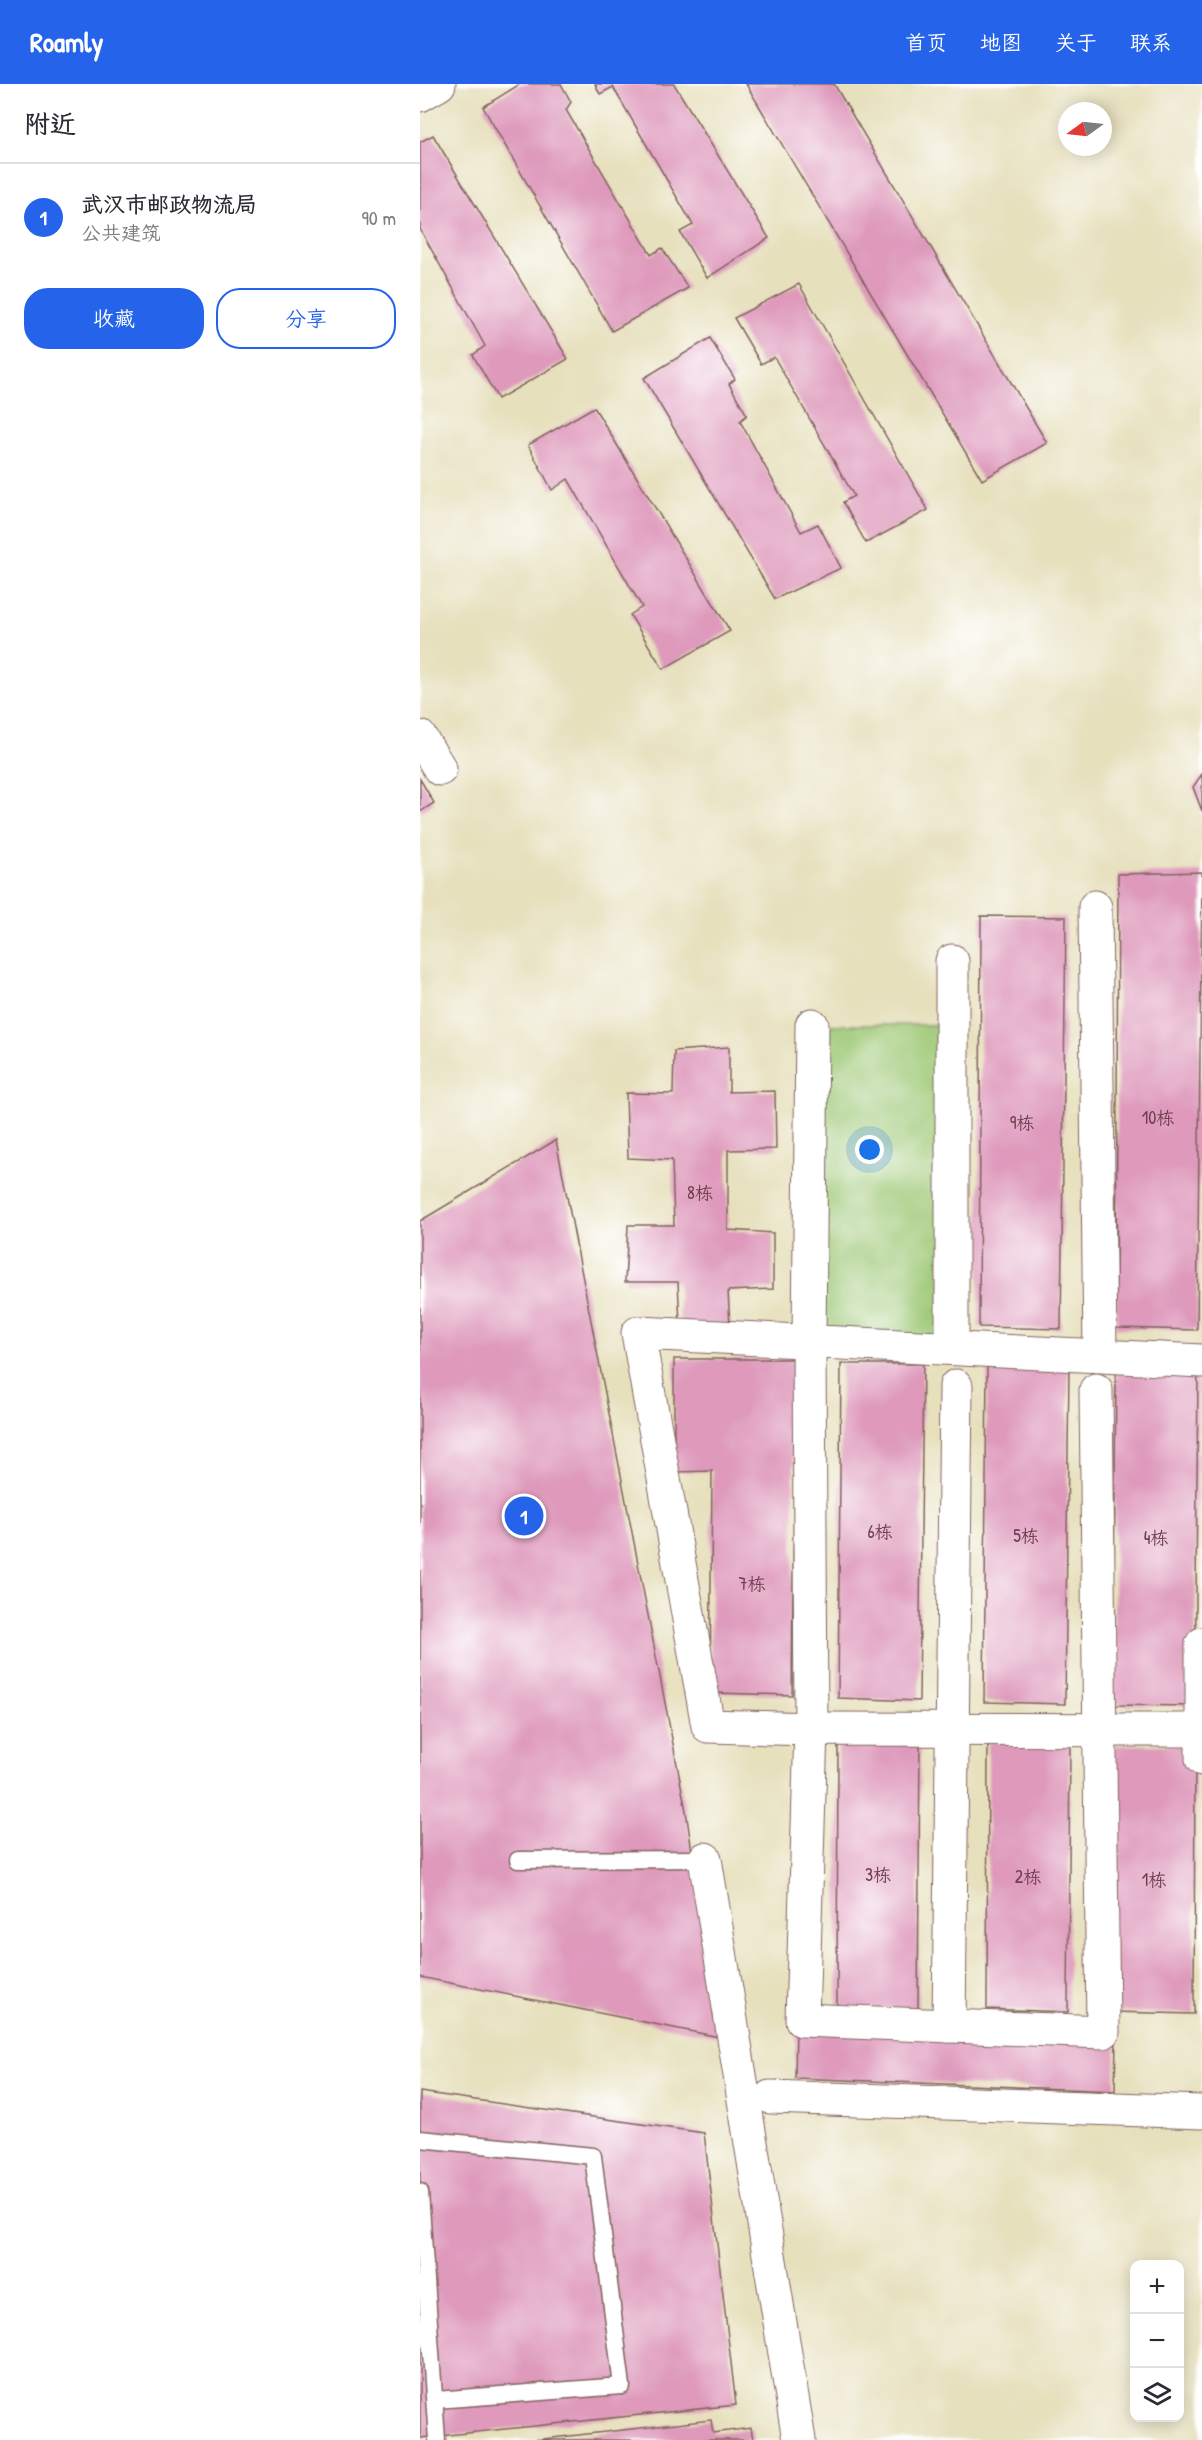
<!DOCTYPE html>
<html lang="zh">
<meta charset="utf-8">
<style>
body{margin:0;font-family:"Patrick Hand","LXGW WenKai TC",sans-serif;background:#f2f2f3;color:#2b2b33}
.controls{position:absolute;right:18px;bottom:18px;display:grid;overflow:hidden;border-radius:12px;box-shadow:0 3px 15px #0003}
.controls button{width:54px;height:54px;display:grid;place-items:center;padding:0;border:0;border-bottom:2px solid #e1e1e2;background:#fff;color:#2b2b33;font:30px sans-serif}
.compass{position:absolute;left:638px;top:18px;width:54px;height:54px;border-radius:50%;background:#fff;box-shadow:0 3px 15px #0003;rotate:255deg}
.you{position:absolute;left:450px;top:1066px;width:21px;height:21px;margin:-15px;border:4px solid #fff;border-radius:50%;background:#1a73e8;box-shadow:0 0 0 9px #1a73e833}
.badge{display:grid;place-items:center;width:39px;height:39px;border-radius:50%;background:#2563eb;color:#fff;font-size:20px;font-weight:700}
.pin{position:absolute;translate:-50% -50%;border:3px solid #fff;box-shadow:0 2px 6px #0006}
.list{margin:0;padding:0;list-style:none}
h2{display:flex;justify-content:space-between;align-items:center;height:78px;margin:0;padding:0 24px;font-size:26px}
h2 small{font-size:20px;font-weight:400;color:#7c7c81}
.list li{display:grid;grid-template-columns:39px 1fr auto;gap:18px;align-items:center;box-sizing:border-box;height:108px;padding:0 24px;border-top:2px solid #e1e1e2}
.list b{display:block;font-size:22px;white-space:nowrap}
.list p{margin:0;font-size:20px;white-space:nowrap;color:#7c7c81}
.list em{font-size:20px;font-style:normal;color:#7c7c81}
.actions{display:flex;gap:12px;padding:18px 24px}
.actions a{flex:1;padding:14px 0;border:2px solid #2563eb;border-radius:24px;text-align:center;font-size:21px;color:#2563eb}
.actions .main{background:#2563eb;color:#fff}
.icon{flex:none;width:33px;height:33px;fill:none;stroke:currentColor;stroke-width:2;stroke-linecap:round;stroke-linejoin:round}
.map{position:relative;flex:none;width:782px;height:2356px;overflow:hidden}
header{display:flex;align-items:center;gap:36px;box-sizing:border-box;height:84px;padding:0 30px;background:#2563eb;color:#fff}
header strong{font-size:28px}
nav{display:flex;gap:33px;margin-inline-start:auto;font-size:21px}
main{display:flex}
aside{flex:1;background:#fff}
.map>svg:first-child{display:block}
.green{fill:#9dc875;stroke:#747450;stroke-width:1.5}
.building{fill:#de99bb}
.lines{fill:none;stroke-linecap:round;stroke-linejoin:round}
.service-casing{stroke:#81635e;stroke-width:19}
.minor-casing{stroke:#81635e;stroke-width:35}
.service{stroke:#fff;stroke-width:16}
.minor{stroke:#fff;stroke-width:33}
.labels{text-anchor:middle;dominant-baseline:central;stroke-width:5;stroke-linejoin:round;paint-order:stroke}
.number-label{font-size:18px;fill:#6f3e4f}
</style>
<header>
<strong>Roamly</strong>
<nav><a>首页</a><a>地图</a><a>关于</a><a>联系</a></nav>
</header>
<main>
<aside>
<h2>附近<small></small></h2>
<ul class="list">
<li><span class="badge">1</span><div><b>武汉市邮政物流局</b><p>公共建筑</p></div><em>90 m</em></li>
</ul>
<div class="actions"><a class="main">收藏</a><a>分享</a></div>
</aside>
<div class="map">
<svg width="782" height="2356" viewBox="0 0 782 2356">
<rect width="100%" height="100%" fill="#fff"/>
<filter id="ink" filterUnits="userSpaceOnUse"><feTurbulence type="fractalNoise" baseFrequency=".0167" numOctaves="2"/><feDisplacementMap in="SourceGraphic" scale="12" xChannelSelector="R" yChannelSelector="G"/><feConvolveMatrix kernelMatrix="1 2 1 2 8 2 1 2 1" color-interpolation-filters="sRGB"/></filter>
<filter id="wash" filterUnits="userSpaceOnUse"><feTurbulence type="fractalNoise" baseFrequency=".008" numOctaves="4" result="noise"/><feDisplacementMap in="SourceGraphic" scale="24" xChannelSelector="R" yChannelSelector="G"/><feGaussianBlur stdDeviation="1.35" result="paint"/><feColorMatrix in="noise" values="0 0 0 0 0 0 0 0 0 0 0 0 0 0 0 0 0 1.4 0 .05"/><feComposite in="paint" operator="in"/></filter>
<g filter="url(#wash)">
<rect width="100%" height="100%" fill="#e7e0bd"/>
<path class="green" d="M 392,941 L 532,941 L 532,1263 L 389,1256 Z"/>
<g id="blocks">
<g class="building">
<path d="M 100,0 L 141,0 L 151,18 L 146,26 L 231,171 L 242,164 L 268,204 L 192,247 L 63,23 Z"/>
<path d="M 175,0 L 254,0 L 349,154 L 287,194 L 260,148 L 273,141 L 193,3 L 180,10 Z"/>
<path d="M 326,0 L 414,0 L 627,359 L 562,396 Z"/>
<path d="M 13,51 L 148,275 L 78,315 L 53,271 L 65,262 L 0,145 L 0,58 Z"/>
<path d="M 379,200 L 508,426 L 446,459 L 423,418 L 434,412 L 354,273 L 341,280 L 314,234 Z"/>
<path d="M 290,254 L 315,295 L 309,300 L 327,331 L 320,337 L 381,448 L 398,440 L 421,484 L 355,515 L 224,294 Z"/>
<path d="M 174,323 L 310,547 L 243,585 L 210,531 L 222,523 L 148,395 L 132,406 L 108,361 Z"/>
<path d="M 782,690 L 782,727 L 773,703 Z"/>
<path d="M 0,695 L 14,719 L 0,728 Z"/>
<path d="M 782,788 L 777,1246 L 696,1244 L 698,790 Z"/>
<path d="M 561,832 L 646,833 L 641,1245 L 559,1243 Z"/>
<path d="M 309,963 L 309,1008 L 355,1007 L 356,1065 L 308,1066 L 308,1146 L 353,1149 L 353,1205 L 308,1207 L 310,1242 L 260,1240 L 258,1198 L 205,1198 L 208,1141 L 254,1141 L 252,1076 L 208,1074 L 206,1009 L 253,1010 L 254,967 Z"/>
<path d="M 136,1056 L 266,1727 L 299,1953 L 0,1893 L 0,1137 Z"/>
<path d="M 254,1275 L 375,1275 L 372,1611 L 290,1609 L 292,1387 L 254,1388 Z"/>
<path d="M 421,1280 L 503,1280 L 499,1617 L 418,1614 Z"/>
<path d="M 567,1283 L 649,1284 L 645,1620 L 564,1618 Z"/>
<path d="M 696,1286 L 778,1286 L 775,1622 L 693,1621 Z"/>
<path d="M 418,1657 L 500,1657 L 498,1925 L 417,1924 Z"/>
<path d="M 568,1658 L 650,1659 L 648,1928 L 567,1925 Z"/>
<path d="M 693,1661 L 775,1661 L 774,1930 L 692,1928 Z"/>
<path d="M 376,1943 L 696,1955 L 695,2007 L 375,1994 Z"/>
<path d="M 0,2008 L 284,2049 L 316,2321 L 0,2354 Z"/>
<path d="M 291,2336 L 293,2349 L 331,2344 L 333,2356 L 114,2356 Z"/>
</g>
</g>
</g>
<g filter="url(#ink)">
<use href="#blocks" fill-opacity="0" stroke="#81635e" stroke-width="1.5"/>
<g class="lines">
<defs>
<g id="service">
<path d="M 98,1776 L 285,1775"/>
<path d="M 0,2055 L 173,2072 L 202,2302 L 15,2316"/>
<path d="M 0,2108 L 17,2356"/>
</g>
<g id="minor">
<path d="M 0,11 L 19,0"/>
<path d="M 0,653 L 20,685"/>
<path d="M 675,823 L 680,1271"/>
<path d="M 532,877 L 532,1263"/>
<path d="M 392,941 L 389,1256 L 391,1645 L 288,1642 L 218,1249 L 782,1277"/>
<path d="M 676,1306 L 683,1948 L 382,1936 L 391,1645 L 781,1646"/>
<path d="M 782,1560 L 782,1675"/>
<path d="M 285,1775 L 379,2356"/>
<path d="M 529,1942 L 536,1302"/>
<path d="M 350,2013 L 782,2028"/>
</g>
</defs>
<use href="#service" class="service-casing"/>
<use href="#minor" class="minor-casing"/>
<use href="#service" class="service"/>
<use href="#minor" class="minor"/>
</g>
</g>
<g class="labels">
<g class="number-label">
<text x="738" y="1033">10栋</text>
<text x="602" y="1038">9栋</text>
<text x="280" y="1108">8栋</text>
<text x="460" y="1447">6栋</text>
<text x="606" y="1451">5栋</text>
<text x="736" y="1453">4栋</text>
<text x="332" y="1499">7栋</text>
<text x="458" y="1790">3栋</text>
<text x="608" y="1792">2栋</text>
<text x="734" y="1795">1栋</text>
</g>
</g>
</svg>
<div class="controls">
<button>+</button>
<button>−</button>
<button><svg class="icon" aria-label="layers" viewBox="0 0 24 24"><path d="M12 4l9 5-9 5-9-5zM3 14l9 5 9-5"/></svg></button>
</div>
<svg class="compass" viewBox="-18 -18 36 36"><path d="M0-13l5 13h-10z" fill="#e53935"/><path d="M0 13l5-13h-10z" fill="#7c7c81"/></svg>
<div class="you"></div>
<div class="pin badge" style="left:104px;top:1432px">1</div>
</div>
</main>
